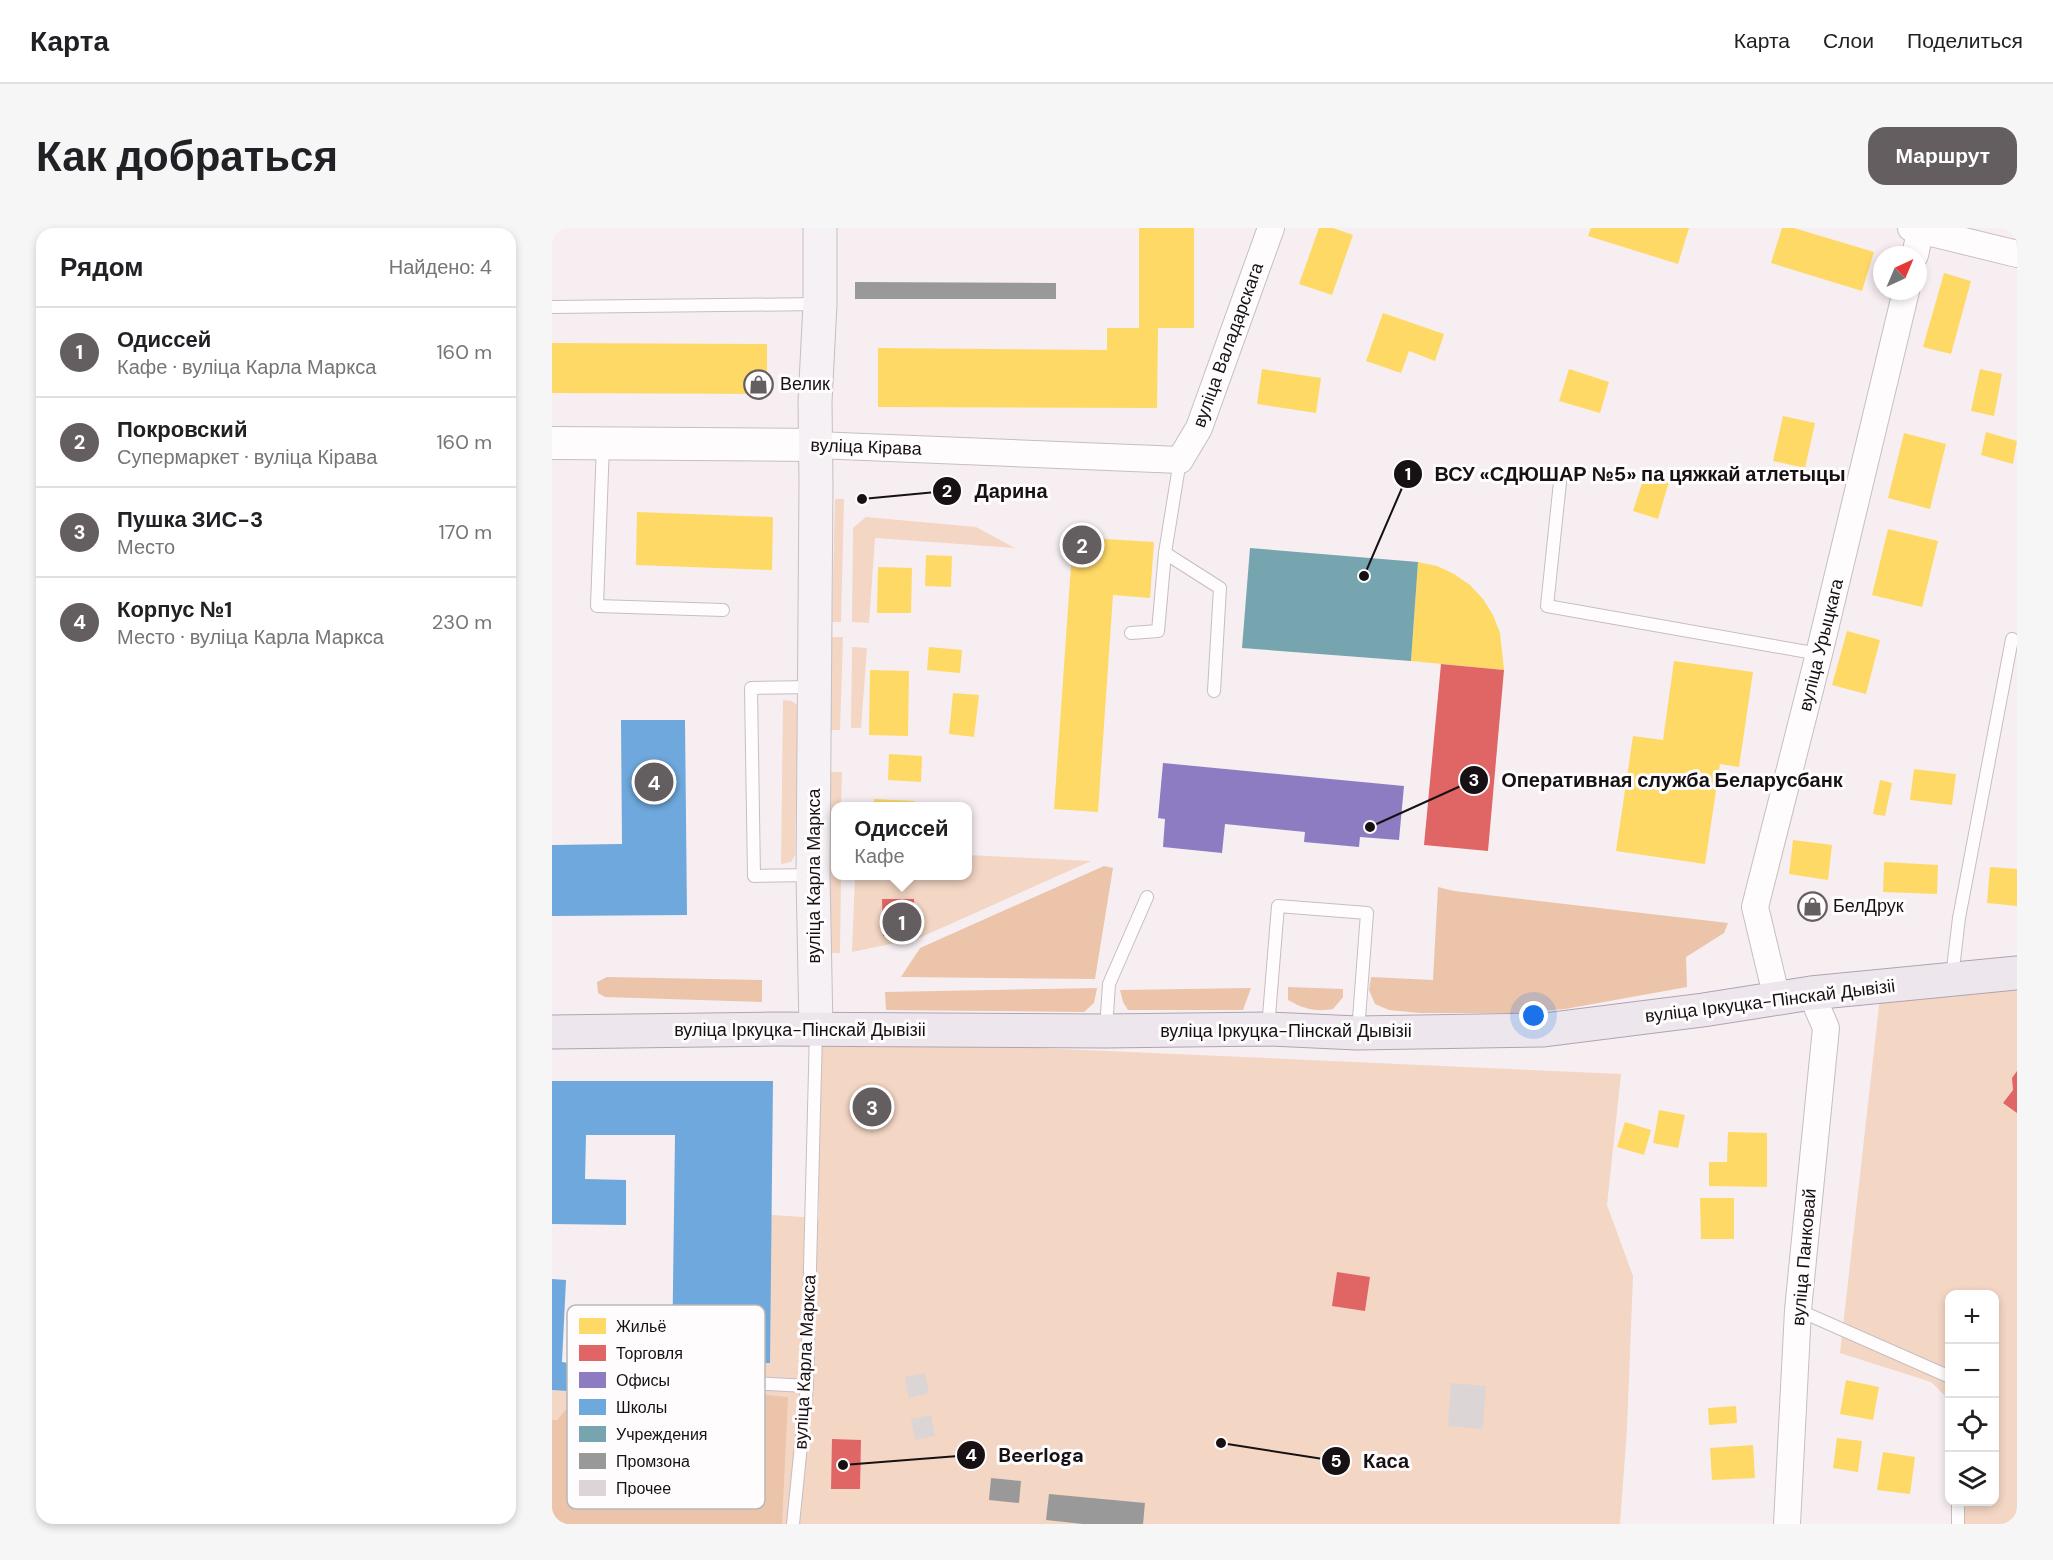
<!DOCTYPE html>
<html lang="ru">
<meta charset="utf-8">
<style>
body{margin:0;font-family:"DM Sans",sans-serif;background:#f6f6f6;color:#202124}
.controls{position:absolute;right:18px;bottom:18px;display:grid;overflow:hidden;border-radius:12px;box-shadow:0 3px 9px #0003}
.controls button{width:54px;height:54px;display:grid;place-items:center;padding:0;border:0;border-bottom:2px solid #e0e0e0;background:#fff;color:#202124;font:30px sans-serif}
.compass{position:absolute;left:1321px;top:18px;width:54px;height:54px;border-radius:50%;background:#fff;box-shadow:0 3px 9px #0003;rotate:44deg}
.you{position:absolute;left:982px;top:788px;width:21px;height:21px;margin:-15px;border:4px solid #fff;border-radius:50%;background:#1a73e8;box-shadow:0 0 0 9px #1a73e833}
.badge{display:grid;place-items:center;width:39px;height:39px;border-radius:50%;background:#655e61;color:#fff;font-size:20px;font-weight:700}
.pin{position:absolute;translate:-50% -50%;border:3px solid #fff;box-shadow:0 2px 6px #0006}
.popup{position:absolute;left:279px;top:574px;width:141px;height:78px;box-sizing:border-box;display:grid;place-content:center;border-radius:12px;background:#fff;filter:drop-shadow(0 2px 4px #0005);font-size:20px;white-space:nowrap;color:#757577}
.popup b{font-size:22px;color:#202124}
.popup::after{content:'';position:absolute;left:50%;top:100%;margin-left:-12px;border:12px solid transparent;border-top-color:#fff}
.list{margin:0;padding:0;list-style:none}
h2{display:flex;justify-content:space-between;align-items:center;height:78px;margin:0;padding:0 24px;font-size:26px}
h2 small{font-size:20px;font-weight:400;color:#757577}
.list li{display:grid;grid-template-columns:39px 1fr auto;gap:18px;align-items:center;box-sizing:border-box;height:90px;padding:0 24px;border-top:2px solid #e0e0e0}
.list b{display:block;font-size:22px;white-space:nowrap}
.list p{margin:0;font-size:20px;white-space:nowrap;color:#757577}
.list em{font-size:20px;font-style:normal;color:#757577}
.icon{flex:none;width:33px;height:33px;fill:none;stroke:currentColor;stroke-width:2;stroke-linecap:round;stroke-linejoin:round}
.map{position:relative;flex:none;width:1465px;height:1296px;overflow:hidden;border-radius:18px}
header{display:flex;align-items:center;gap:36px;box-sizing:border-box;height:84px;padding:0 30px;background:#fff;border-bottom:2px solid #e0e0e0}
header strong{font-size:28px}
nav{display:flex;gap:33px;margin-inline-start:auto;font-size:21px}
.intro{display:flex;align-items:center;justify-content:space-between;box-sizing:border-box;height:144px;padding:0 36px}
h1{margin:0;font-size:42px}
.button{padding:15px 27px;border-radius:18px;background:#655e61;color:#fff;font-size:21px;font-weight:700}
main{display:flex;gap:36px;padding:0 36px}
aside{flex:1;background:#fff;border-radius:18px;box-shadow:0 3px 9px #0003}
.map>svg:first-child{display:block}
.green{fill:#f3d6c4}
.forest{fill:#ebc4aa}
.homes{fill:#ffd966}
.shops{fill:#e06666}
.offices{fill:#8e7cc3}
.schools{fill:#6fa8dc}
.public{fill:#76a5af}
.industry{fill:#999}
.building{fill:#dcd5d6}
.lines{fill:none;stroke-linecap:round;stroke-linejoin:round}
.service-casing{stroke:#c6bec1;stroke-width:14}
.minor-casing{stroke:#c6bec1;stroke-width:28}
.tertiary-casing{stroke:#c6bec1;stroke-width:34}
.secondary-casing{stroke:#c6bec1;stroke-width:35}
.primary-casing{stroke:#b0a3af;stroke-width:35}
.service{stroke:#fefcfd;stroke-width:12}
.minor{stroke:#fefcfd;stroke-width:26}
.tertiary{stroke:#fefcfd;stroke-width:32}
.secondary{stroke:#f5f1f5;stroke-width:33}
.primary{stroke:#ede7ed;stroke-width:33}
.labels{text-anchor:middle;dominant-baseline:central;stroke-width:6;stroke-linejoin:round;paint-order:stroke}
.street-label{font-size:18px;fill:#171113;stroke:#fffcfd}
.poi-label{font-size:18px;fill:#171113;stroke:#fffcfd;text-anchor:start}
.key{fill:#fffcfd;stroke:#b9b6b7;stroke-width:1.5}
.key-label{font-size:16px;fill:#171113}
.leader{fill:none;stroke:#171113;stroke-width:2}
.callout-dot{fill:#171113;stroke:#fffcfd;stroke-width:2}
.mark-label{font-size:18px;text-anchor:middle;font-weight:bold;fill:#fff}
.callout-label{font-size:20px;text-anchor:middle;font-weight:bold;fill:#171113;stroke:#fffcfd;stroke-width:6;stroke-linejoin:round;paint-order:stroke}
</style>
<header>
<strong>Карта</strong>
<nav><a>Карта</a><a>Слои</a><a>Поделиться</a></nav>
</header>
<div class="intro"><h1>Как добраться</h1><a class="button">Маршрут</a></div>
<main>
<aside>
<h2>Рядом<small>Найдено: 4</small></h2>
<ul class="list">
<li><span class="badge">1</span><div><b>Одиссей</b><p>Кафе · вуліца Карла Маркса</p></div><em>160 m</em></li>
<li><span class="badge">2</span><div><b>Покровский</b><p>Супермаркет · вуліца Кірава</p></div><em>160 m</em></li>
<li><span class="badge">3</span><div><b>Пушка ЗИС-3</b><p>Место</p></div><em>170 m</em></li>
<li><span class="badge">4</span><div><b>Корпус №1</b><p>Место · вуліца Карла Маркса</p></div><em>230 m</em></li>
</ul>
</aside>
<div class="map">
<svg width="1465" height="1296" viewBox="0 0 1465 1296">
<rect width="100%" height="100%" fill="#f7eef2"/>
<g class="green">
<path d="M 283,271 L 292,271 L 289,394 L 280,394 Z"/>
<path d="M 314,289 L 424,299 L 463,320 L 323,310 L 317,395 L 300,394 L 301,300 Z"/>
<path d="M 280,409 L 291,409 L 288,502 L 278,502 Z"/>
<path d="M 300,419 L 315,420 L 309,500 L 299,500 Z"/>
<path d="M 231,472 L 240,473 L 246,478 L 243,627 L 239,634 L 229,636 Z"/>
<path d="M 278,544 L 290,544 L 289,578 L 284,578 L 284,648 L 289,648 L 288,725 L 277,725 Z"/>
<path d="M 416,627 L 539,633 L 367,710 L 300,724 L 303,648 L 416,648 Z"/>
<path d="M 1465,753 L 1465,1296 L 1400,1296 L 1401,1274 L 1442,1274 L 1442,1066 L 1398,1066 L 1397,1172 L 1379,1154 L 1288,1125 L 1328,769 Z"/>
<path d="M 266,810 L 1069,846 L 1055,977 L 1081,1048 L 1075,1200 L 1068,1296 L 0,1296 L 0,1162 L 15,1163 L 17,1135 L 217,1135 L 219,987 L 267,990 Z"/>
</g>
<g class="forest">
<path d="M 552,638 L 561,640 L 543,751 L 349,749 L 368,720 Z"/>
<path d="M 886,659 L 902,663 L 1176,695 L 1172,705 L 1134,729 L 1135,759 L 1013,781 L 966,785 L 868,785 L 837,782 L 823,776 L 817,762 L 819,749 L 881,752 Z"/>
<path d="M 55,749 L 210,752 L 210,774 L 53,769 L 46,765 L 45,754 Z"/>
<path d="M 736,759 L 791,761 L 791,769 L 781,781 C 763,784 752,781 736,772 Z"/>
<path d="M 545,760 L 542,775 L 532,784 L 334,782 L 333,764 Z"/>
<path d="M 699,760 L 691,782 L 576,782 L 571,774 L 568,762 Z"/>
<path d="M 39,1152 L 236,1169 L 230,1296 L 0,1296 L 0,1192 L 5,1192 Z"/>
</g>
<g class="homes">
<path d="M 587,0 L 642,0 L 642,100 L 606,100 L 605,180 L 326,179 L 326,120 L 555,122 L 555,100 L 587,100 Z"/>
<path d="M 767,0 L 781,0 L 801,7 L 780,67 L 747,56 Z"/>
<path d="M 1039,0 L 1137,0 L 1126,36 L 1036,8 Z"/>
<path d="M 1230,0 L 1242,0 L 1322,24 L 1310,63 L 1219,35 Z"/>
<path d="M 1392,45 L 1419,53 L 1399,126 L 1371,119 Z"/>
<path d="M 831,85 L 892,106 L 883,133 L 857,123 L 849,145 L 814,133 Z"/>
<path d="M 0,115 L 215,116 L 215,166 L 0,165 Z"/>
<path d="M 710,141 L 769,150 L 764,185 L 705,176 Z"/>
<path d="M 1017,141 L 1057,154 L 1048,185 L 1007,173 Z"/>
<path d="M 1428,141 L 1450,146 L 1442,188 L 1419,183 Z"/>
<path d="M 1231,188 L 1263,195 L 1253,240 L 1221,233 Z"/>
<path d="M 1434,204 L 1465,213 L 1461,236 L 1429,227 Z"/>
<path d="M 1352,205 L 1394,216 L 1378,281 L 1336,270 Z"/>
<path d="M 1094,243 L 1118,250 L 1106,291 L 1081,283 Z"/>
<path d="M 85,284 L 221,289 L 220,342 L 84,337 Z"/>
<path d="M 1336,301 L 1386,313 L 1370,379 L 1320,367 Z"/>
<path d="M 521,309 L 602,314 L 598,370 L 561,367 L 546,584 L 502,581 Z"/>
<path d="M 374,327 L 400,328 L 399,359 L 373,358 Z"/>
<path d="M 866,334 L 885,338 L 902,346 L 918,357 L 931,371 L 941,387 L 948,405 L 952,442 L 859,433 Z"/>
<path d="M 326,339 L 360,340 L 359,385 L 325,385 Z"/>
<path d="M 1295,403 L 1328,412 L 1314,466 L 1280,457 Z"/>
<path d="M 377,419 L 410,422 L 408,445 L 375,442 Z"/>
<path d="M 1122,433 L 1201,444 L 1187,539 L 1168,536 L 1153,636 L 1064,623 L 1081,508 L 1111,512 Z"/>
<path d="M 318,442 L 357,443 L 356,508 L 317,507 Z"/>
<path d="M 401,465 L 427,467 L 422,509 L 397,506 Z"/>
<path d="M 337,526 L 370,528 L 369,554 L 336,552 Z"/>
<path d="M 1362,541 L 1404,546 L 1400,577 L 1358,572 Z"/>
<path d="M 1328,552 L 1340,555 L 1333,588 L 1321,586 Z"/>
<path d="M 322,571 L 362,573 L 362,578 L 322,578 Z"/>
<path d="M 1241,612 L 1280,617 L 1276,652 L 1237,646 Z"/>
<path d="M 1332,634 L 1386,637 L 1385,666 L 1331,664 Z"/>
<path d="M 1438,639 L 1465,641 L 1465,678 L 1435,675 Z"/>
<path d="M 1107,882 L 1133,887 L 1126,920 L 1101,915 Z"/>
<path d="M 1073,894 L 1099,902 L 1092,927 L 1065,919 Z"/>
<path d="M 1176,904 L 1215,905 L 1215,959 L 1157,958 L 1157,934 L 1175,934 Z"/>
<path d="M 1148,970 L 1182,970 L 1182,1011 L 1149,1011 Z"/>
<path d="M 1294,1152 L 1327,1159 L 1321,1192 L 1288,1186 Z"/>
<path d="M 1184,1178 L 1185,1195 L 1157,1197 L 1156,1180 Z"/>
<path d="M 1285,1210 L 1310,1213 L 1306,1244 L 1281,1240 Z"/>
<path d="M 1201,1217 L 1203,1250 L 1160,1252 L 1158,1220 Z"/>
<path d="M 1331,1224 L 1363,1229 L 1358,1266 L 1325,1262 Z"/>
</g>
<g class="shops">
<path d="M 889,436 L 952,442 L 936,623 L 872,617 Z"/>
<path d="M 330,671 L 362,671 L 363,707 L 331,708 Z"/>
<path d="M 1465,843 L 1465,885 L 1451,875 L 1461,862 L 1460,850 Z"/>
<path d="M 785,1044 L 818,1049 L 813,1083 L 780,1078 Z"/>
<path d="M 280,1211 L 309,1212 L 308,1261 L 279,1261 Z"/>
</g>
<path class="offices" d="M 611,535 L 852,558 L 847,612 L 808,609 L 807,619 L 752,614 L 753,604 L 673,596 L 670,625 L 611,619 L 613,591 L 606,590 Z"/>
<g class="schools">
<path d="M 69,492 L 133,492 L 135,687 L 0,688 L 0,617 L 70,616 Z"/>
<path d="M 0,853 L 221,853 L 218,1135 L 120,1134 L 123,907 L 34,907 L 33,951 L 74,952 L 74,997 L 0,996 Z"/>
<path d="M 0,1051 L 14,1052 L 10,1134 L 17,1135 L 15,1163 L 0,1162 Z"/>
</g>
<path class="public" d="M 698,320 L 866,334 L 859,433 L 690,420 Z"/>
<g class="industry">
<path d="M 303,54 L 504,55 L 504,71 L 303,71 Z"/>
<path d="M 439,1250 L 469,1253 L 467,1275 L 437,1272 Z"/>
<path d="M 497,1266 L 593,1275 L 591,1296 L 531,1296 L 494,1292 Z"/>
</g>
<g class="building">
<path d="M 373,1145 L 377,1165 L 357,1170 L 353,1149 Z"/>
<path d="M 899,1155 L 934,1158 L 931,1201 L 896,1198 Z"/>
<path d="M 379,1187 L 383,1208 L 363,1212 L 359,1191 Z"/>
</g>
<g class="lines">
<defs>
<g id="service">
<path d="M 0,79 L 267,76"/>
<path d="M 51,216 L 45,378 L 171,382"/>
<path d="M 1008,254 L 995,378 L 1267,426"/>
<path d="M 613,325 L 668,360 L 662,463"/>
<path d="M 579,405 L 606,403 L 613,325 L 628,232"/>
<path d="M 259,647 L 202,648 L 199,460 L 261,459"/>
<path d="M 1400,749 L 1407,690 L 1460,411"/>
<path d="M 716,800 L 726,678 L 815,685 L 806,804"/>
<path d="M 554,801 L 557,756 L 595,669"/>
<path d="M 1246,1082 L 1398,1149"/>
<path d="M 27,1146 L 255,1158"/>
<path d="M 241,1296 L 255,1158 L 264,803"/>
<path d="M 1406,1296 L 1406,1274"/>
</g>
<g id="minor">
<path d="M 1359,0 L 1465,26"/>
<path d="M 1363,27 L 1369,0"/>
<path d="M 264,217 L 628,232 L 647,200 L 719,0"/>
<path d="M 1225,771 L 1203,679 L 1267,426 L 1354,63"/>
<path d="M 1235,1296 L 1246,1082 L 1274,800 L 1259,765"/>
</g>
<path id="tertiary" d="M 0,215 L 264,217"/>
<path id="secondary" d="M 264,801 L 261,647 L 264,256 L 263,174 L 268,76 L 268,0"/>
<path id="primary" d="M 0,804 L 222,801 L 553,803 L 716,801 L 805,805 L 992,802 L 1151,782 L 1259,765 L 1465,745"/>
</defs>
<use href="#service" class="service-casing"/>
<use href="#minor" class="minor-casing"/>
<use href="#tertiary" class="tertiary-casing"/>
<use href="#secondary" class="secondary-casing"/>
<use href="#primary" class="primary-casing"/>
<use href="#service" class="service"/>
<use href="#minor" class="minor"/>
<use href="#tertiary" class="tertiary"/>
<use href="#secondary" class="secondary"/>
<use href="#primary" class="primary"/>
</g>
<defs>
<symbol id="shop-ring" viewBox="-11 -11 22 22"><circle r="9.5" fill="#fffcfd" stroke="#655e61" stroke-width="1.5"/><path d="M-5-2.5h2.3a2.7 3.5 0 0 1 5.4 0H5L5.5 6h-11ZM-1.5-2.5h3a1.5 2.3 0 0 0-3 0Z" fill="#655e61"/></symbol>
</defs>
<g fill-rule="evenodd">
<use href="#shop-ring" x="190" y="140" width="33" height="33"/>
<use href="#shop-ring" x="1244" y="662" width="33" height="33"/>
</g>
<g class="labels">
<g class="street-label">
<text transform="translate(676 117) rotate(-70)">вуліца Валадарскага</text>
<text transform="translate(314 219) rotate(2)">вуліца Кірава</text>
<text transform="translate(1269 417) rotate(-76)">вуліца Урыцкага</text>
<text transform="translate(262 648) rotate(-90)">вуліца Карла Маркса</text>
<text transform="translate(1218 773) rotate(-7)">вуліца Іркуцка-Пінскай Дывізіі</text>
<text x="248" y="802">вуліца Іркуцка-Пінскай Дывізіі</text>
<text x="734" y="803">вуліца Іркуцка-Пінскай Дывізіі</text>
<text transform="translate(1252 1029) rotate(-85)">вуліца Панковай</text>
<text transform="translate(253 1134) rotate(-87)">вуліца Карла Маркса</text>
</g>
<g class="poi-label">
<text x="228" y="156">Велик</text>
<text x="1281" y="678">БелДрук</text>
</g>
</g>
<rect x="15" y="1077" width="198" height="204" rx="9" class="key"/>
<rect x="27" y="1090" width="27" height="16" fill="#ffd966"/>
<rect x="27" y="1117" width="27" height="16" fill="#e06666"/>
<rect x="27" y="1144" width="27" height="16" fill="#8e7cc3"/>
<rect x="27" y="1171" width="27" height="16" fill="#6fa8dc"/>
<rect x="27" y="1198" width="27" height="16" fill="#76a5af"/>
<rect x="27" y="1225" width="27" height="16" fill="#999"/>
<rect x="27" y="1252" width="27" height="16" fill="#dcd5d6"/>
<g class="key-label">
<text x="64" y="1104">Жильё</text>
<text x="64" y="1131">Торговля</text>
<text x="64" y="1158">Офисы</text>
<text x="64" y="1185">Школы</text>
<text x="64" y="1212">Учреждения</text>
<text x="64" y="1239">Промзона</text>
<text x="64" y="1266">Прочее</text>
</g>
<path class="leader" d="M812 348L856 246M310 271L395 263M818 599L922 552M291 1237L419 1227M669 1215L784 1233"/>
<g class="callout-dot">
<circle cx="812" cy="348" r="6"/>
<circle cx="310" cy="271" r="6"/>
<circle cx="818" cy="599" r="6"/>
<circle cx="291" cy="1237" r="6"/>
<circle cx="669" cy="1215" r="6"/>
<circle cx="856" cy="246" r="15"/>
<circle cx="395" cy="263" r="15"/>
<circle cx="922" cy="552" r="15"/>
<circle cx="419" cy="1227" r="15"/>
<circle cx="784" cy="1233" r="15"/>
</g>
<g class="mark-label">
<text x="856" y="252">1</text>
<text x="395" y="269">2</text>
<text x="922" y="558">3</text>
<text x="419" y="1233">4</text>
<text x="784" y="1239">5</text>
</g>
<g class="callout-label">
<text x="1088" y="253">ВСУ «СДЮШАР №5» па цяжкай атлетыцы</text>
<text x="459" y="270">Дарина</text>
<text x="1120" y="559">Оперативная служба Беларусбанк</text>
<text x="489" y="1234">Beerloga</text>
<text x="834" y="1240">Каса</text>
</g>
</svg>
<div class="controls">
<button>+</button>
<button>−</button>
<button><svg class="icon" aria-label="locate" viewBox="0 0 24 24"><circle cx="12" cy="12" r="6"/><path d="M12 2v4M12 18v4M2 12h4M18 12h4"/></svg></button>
<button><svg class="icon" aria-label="layers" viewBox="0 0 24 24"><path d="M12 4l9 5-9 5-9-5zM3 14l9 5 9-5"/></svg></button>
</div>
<svg class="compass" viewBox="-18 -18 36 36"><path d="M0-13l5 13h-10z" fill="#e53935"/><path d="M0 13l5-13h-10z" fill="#757577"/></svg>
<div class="you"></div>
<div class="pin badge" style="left:350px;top:694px">1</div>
<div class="popup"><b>Одиссей</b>Кафе</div>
<div class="pin badge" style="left:530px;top:317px">2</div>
<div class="pin badge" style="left:320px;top:879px">3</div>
<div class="pin badge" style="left:102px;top:554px">4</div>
</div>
</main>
